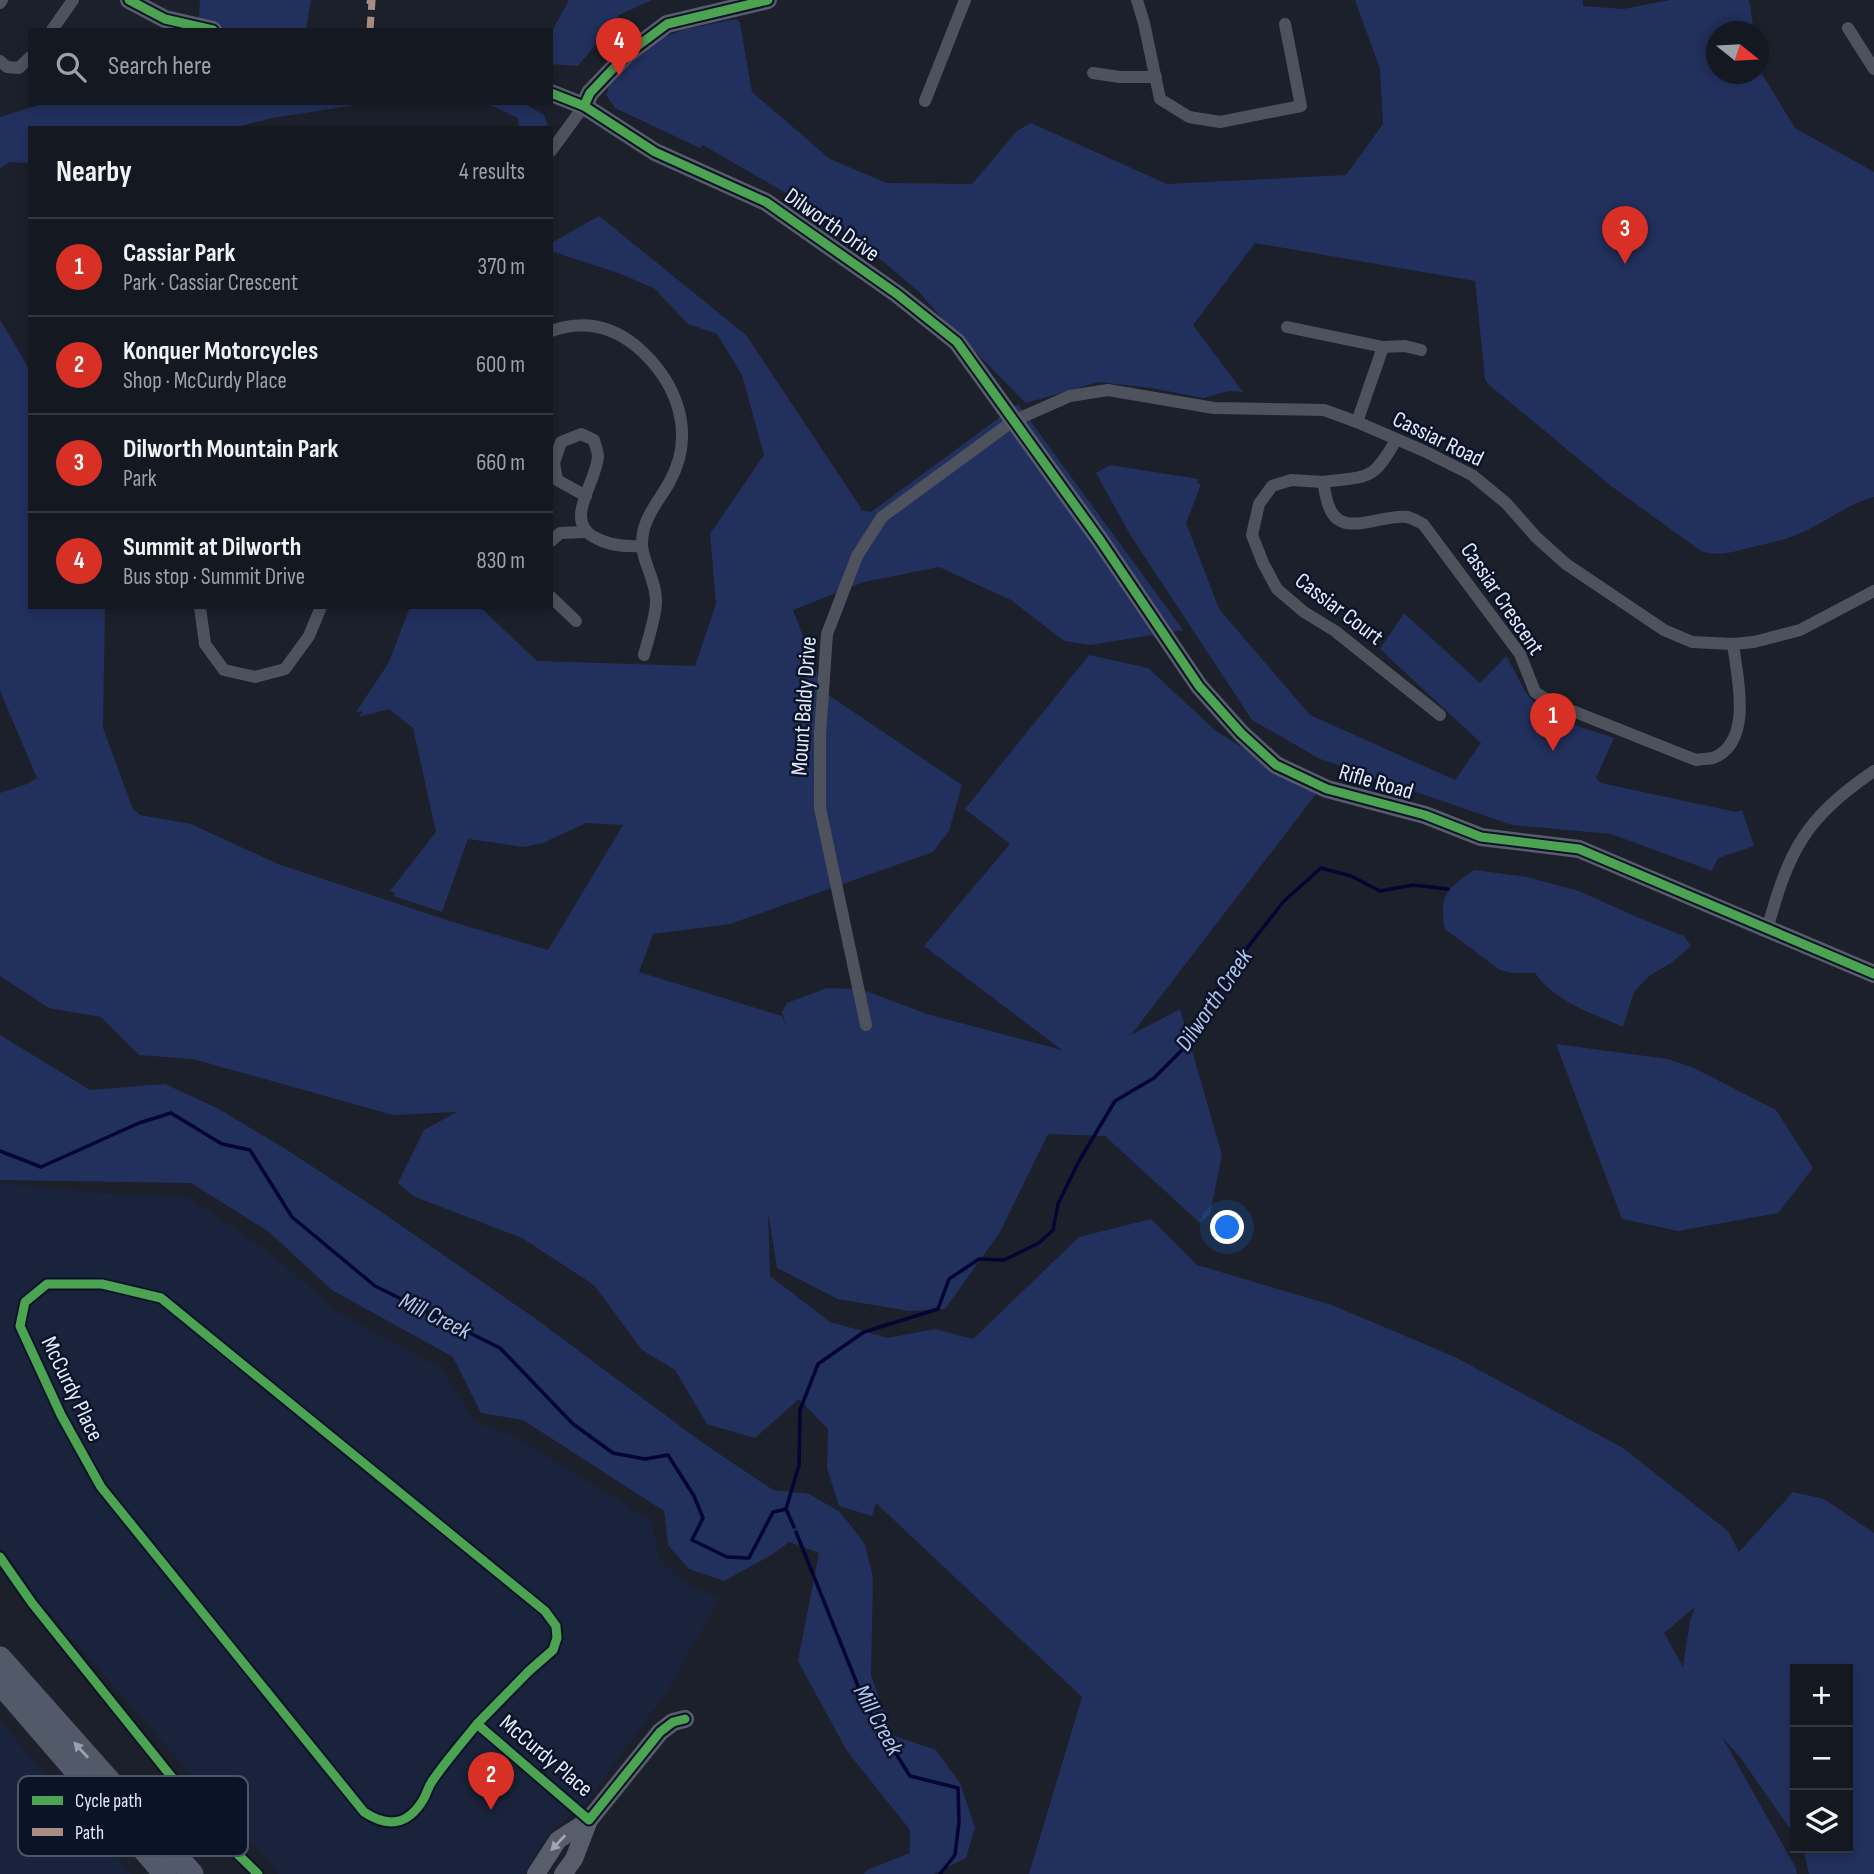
<!DOCTYPE html>
<meta charset="utf-8">
<style>
body{margin:0;font-family:"Sofia Sans Condensed",sans-serif;background:#1d2129;color:#f1f3f6}
.controls{position:absolute;right:21px;bottom:21px;display:grid;overflow:hidden;border-radius:0px;box-shadow:0 4px 10px #0003}
.controls button{width:63px;height:63px;display:grid;place-items:center;padding:0;border:0;border-bottom:2px solid #33373e;background:#141820;color:#f1f3f6;font:35px sans-serif}
.compass{position:absolute;left:1706px;top:21px;width:63px;height:63px;border-radius:50%;background:#141820;box-shadow:0 4px 10px #0003;rotate:108deg}
.you{position:absolute;left:1228px;top:1228px;width:24px;height:24px;margin:-18px;border:5px solid #fff;border-radius:50%;background:#1a73e8;box-shadow:0 0 0 10px #1a73e833}
.badge{display:grid;place-items:center;width:46px;height:46px;border-radius:50%;background:#d93025;color:#fff;font-size:23px;font-weight:700}
.pin{position:absolute;translate:-50% -58px;filter:drop-shadow(0 2px 4px #0008)}
.pin::after{content:'';position:absolute;top:37px;width:24px;height:21px;background:inherit;clip-path:polygon(0 0,100% 0,50% 100%)}
.list{margin:0;padding:0;list-style:none}
h2{display:flex;justify-content:space-between;align-items:center;height:91px;margin:0;padding:0 28px;font-size:30px}
h2 small{font-size:23px;font-weight:400;color:#9da0a5}
.list li{display:grid;grid-template-columns:46px 1fr auto;gap:21px;align-items:center;box-sizing:border-box;height:98px;padding:0 28px;border-top:2px solid #33373e}
.list b{display:block;font-size:26px;white-space:nowrap}
.list p{margin:0;font-size:23px;white-space:nowrap;color:#9da0a5}
.list em{font-size:23px;font-style:normal;color:#9da0a5}
.icon{flex:none;width:38px;height:38px;fill:none;stroke:currentColor;stroke-width:2;stroke-linecap:round;stroke-linejoin:round}
.map{position:relative;flex:none;width:1874px;height:1874px;overflow:hidden}
.search{position:absolute;background:#141820;box-shadow:0 4px 10px #0003;left:28px;top:28px;width:525px;height:77px;display:flex;align-items:center;gap:18px;box-sizing:border-box;padding:0 24px;border-radius:0px;color:#9da0a5;font-size:26px}
.panel{position:absolute;background:#141820;box-shadow:0 4px 10px #0003;left:28px;top:126px;width:525px;height:483px;border-radius:0px}
.map>svg:first-child{display:block}
.built{fill:#19233c}
.green{fill:#22305d;fill-rule:evenodd}
.lines{fill:none;stroke-linecap:round;stroke-linejoin:round}
.stream{stroke:#040435;stroke-width:3.5}
.street{stroke:#4e525d;stroke-width:12}
.secondary{stroke:#585d6c;stroke-width:18}
.highway{stroke:#525969;stroke-width:23}
.quiet{stroke:#a88b81;stroke-width:7;stroke-dasharray:14 7;stroke-linecap:butt}
.cycleway-casing{stroke:#0b1328;stroke-width:13}
.cycleway{stroke:#4ca352;stroke-width:9}
.oneway{fill:#9aa2b1}
.oneway2{fill:#9ea4b2}
.labels{text-anchor:middle;dominant-baseline:central;stroke-width:5;stroke-linejoin:round;paint-order:stroke}
.street-label{font-size:23px;fill:#e3eaf9;stroke:#0b1328}
.water-label{font-size:24px;font-style:italic;fill:#b3c4ed;stroke:#0b1328}
.key{fill:#0b1328;stroke:#4c5467;stroke-width:2}
.key-label{font-size:19px;fill:#e3eaf9}
</style>
<div class="map">
<svg width="1874" height="1874" viewBox="0 0 1874 1874">
<rect width="100%" height="100%" fill="#1b202b"/>
<g class="built">
<path d="M 0,1183 L 111,1194 L 187,1197 L 269,1252 L 338,1312 L 442,1369 L 475,1422 L 512,1435 L 651,1520 L 660,1560 L 684,1582 L 719,1599 L 668,1690 L 586,1803 L 550,1832 L 524,1874 L 279,1874 L 45,1608 L 0,1547 Z"/>
<path d="M 0,1721 L 131,1874 L 0,1874 Z"/>
</g>
<g class="green">
<path d="M 200,0 L 311,0 L 306,30 L 218,30 L 198,27 Z"/>
<path d="M 569,0 L 652,0 L 619,15 L 578,66 L 551,64 L 551,33 Z"/>
<path d="M 1355,0 L 1583,0 L 1583,6 L 1623,9 L 1670,0 L 1749,0 L 1754,31 L 1716,32 L 1716,74 L 1758,74 L 1759,56 L 1762,74 L 1795,128 L 1874,172 L 1874,497 C 1845,505 1828,521 1801,533 C 1785,540 1766,544 1749,548 C 1732,552 1718,557 1701,551 L 1611,486 L 1488,384 L 1485,379 L 1475,281 L 1255,243 L 1193,325 L 1243,392 L 1229,391 L 1203,398 L 1151,388 L 1099,382 L 1026,403 L 940,316 L 918,291 L 866,247 L 801,202 L 703,145 L 700,148 L 615,108 L 606,95 L 611,82 L 622,66 L 664,37 L 686,29 L 737,19 L 740,23 L 752,92 L 830,159 L 887,183 L 972,184 L 1017,131 L 1031,123 L 1167,184 L 1346,175 L 1383,124 L 1380,69 Z"/>
<path d="M 45,103 L 369,103 L 272,118 L 233,128 L 30,128 L 30,163 L 9,162 L 0,169 L 0,117 Z"/>
<path d="M 485,103 L 523,103 L 544,115 L 549,128 L 519,128 L 518,118 Z"/>
<path d="M 599,216 L 746,335 L 861,508 L 860,510 L 871,512 L 1018,404 L 1183,630 L 1090,645 L 1064,641 L 1011,600 L 939,567 L 864,582 L 793,610 L 824,692 L 962,785 L 949,831 L 933,852 L 730,924 L 653,934 L 639,972 L 782,1016 L 788,1030 L 782,1012 L 787,1003 L 827,988 L 861,989 L 927,1014 L 1062,1050 L 924,946 L 1010,844 L 965,809 L 1089,655 L 1148,668 L 1216,731 L 1316,794 L 1131,1035 L 1180,1009 L 1222,1155 L 1210,1214 L 1200,1223 L 1105,1136 L 1048,1134 L 1000,1232 L 945,1309 L 909,1311 L 838,1299 L 777,1268 L 768,1212 L 770,1276 L 830,1322 L 888,1338 L 935,1329 L 973,1339 L 1079,1237 L 1151,1219 L 1197,1265 L 1332,1305 L 1455,1357 L 1623,1448 L 1728,1531 L 1739,1552 L 1793,1492 L 1824,1499 L 1874,1533 L 1874,1874 L 1809,1874 L 1803,1848 L 1848,1848 L 1848,1669 L 1795,1669 L 1795,1836 L 1740,1757 L 1722,1737 L 1796,1868 L 1797,1874 L 1029,1874 L 1082,1697 L 876,1503 L 872,1516 L 839,1506 L 827,1468 L 828,1429 L 799,1399 L 755,1438 L 707,1424 L 675,1370 L 642,1350 L 594,1285 L 522,1238 L 413,1196 L 398,1183 L 424,1130 L 457,1112 L 393,1115 L 193,1059 L 139,1055 L 101,1017 L 49,1008 L 0,976 L 0,793 L 27,784 L 37,778 L 0,691 L 0,320 L 23,358 L 30,373 L 30,607 L 105,607 L 103,728 L 133,809 L 140,815 L 191,824 L 278,864 L 456,923 L 548,950 L 623,825 L 586,823 L 543,843 L 523,847 L 468,839 L 442,912 L 393,896 L 395,893 L 390,891 L 436,832 L 413,728 L 389,709 L 359,717 L 363,711 L 356,712 L 388,664 L 410,607 L 480,607 L 537,661 L 695,666 L 716,604 L 710,534 L 764,455 L 742,375 L 717,334 L 688,324 L 655,289 L 621,274 L 551,251 L 551,243 ZM 1695,1607 L 1690,1621 L 1683,1667 L 1664,1633 Z"/>
<path d="M 1110,465 L 1198,479 L 1197,483 L 1201,484 L 1186,523 L 1219,609 L 1310,715 L 1455,780 L 1481,743 L 1380,649 L 1404,613 L 1480,683 L 1506,656 C 1514,668 1519,682 1527,694 C 1545,720 1586,728 1614,738 L 1596,778 L 1601,783 L 1736,812 L 1742,810 L 1754,846 L 1718,858 L 1712,871 L 1611,834 L 1512,825 L 1320,759 L 1252,720 L 1131,536 L 1096,473 Z"/>
<path d="M 1474,870 L 1527,877 L 1579,891 L 1639,918 L 1684,936 L 1691,946 L 1671,963 L 1649,976 L 1634,992 L 1623,1027 C 1592,1013 1555,1002 1535,973 L 1513,973 L 1500,970 L 1445,929 C 1438,895 1448,888 1474,870 Z"/>
<path d="M 0,1035 L 90,1090 L 165,1084 L 217,1108 L 287,1150 L 377,1209 L 536,1319 L 700,1441 L 773,1490 L 809,1494 L 840,1512 L 865,1544 L 873,1578 L 871,1675 L 892,1735 L 936,1750 L 960,1783 L 975,1828 L 966,1858 L 933,1874 L 864,1874 L 867,1870 L 910,1853 L 910,1830 L 847,1751 L 798,1661 L 819,1553 L 789,1542 L 773,1554 L 724,1581 L 689,1569 L 668,1545 L 664,1511 L 523,1420 L 481,1413 L 453,1357 L 332,1290 L 269,1232 L 191,1183 L 0,1180 Z"/>
<path d="M 1556,1044 L 1668,1059 L 1694,1068 L 1776,1110 L 1813,1168 L 1778,1213 L 1678,1231 L 1622,1219 Z"/>
</g>
<g class="lines">
<g class="stream">
<path d="M 0,1151 L 41,1167 L 139,1123 L 171,1113 L 222,1144 L 250,1150 L 292,1217 L 375,1286 L 500,1348 L 573,1424 L 613,1453 L 645,1459 L 668,1455 L 694,1496 L 703,1518 L 692,1540 L 727,1557 L 749,1558 L 773,1512 L 786,1509 L 794,1527"/>
<path d="M 786,1509 L 799,1465 L 800,1410 L 818,1364 L 864,1332 L 938,1309 L 949,1279 L 979,1259 L 1004,1260 L 1039,1243 L 1053,1230 L 1058,1204 L 1079,1161 L 1115,1101 L 1154,1078 L 1182,1050 L 1208,1003 L 1237,961 L 1284,901 L 1321,868 L 1351,876 L 1380,891 L 1413,885 L 1448,889"/>
<path d="M 796,1532 L 866,1706 L 910,1776 L 958,1788 L 959,1822 L 955,1855 L 940,1874"/>
</g>
<g class="street">
<path d="M 1137,0 L 1144,23 L 1160,99 L 1189,117 L 1220,122 L 1301,106 L 1285,24"/>
<path d="M 0,3 L 2,0"/>
<path d="M 1848,28 L 1874,69"/>
<path d="M 52,30 L 73,0"/>
<path d="M 0,61 L 7,67 L 19,68 L 30,57"/>
<path d="M 1093,73 L 1120,77 L 1156,77"/>
<path d="M 925,101 L 965,0"/>
<path d="M 551,151 L 584,106"/>
<path d="M 1287,327 L 1383,347 L 1357,422"/>
<path d="M 551,331 C 582,320 610,325 636,346 C 677,381 697,433 669,483 C 657,504 641,520 642,546 C 644,565 657,583 656,603 C 655,620 648,639 644,655"/>
<path d="M 1383,347 L 1405,346 L 1421,350"/>
<path d="M 1396,440 C 1372,482 1369,476 1323,482 C 1325,490 1326,501 1330,509 C 1343,539 1383,513 1407,517 C 1413,518 1418,522 1423,524 L 1520,654 L 1535,692 L 1550,702 L 1696,760 C 1701,759 1708,759 1713,758 C 1754,742 1737,676 1733,644"/>
<path d="M 1323,482 L 1291,480 L 1272,486 L 1259,504 L 1252,535 L 1263,563 L 1277,589 L 1304,612 L 1335,631 L 1440,715"/>
<path d="M 586,496 L 557,480 L 554,463 L 561,442 L 581,434 L 594,440 C 595,445 598,452 598,456 C 597,482 563,520 594,537 C 609,546 625,547 642,546"/>
<path d="M 551,541 L 560,533 L 585,532"/>
<path d="M 551,597 L 576,621"/>
<path d="M 200,607 L 205,644 L 224,670 L 255,677 L 285,669 L 309,636 L 321,607"/>
<path d="M 1767,930 C 1789,850 1804,819 1874,771"/>
<path d="M 866,1025 L 820,808 L 820,734 L 827,634 L 857,556 L 882,517 L 1013,421 L 1070,396 L 1108,390 L 1214,408 L 1324,410 L 1357,422 L 1424,451 L 1472,475 L 1506,503 L 1536,537 L 1566,564 L 1664,630 L 1692,642 L 1733,644 L 1754,642 L 1800,630 L 1874,591"/>
<path d="M 477,1724 C 462,1743 446,1761 433,1780 C 428,1786 427,1794 423,1800 C 408,1825 388,1828 364,1812 L 101,1487 L 61,1415 L 20,1326 L 25,1302 L 47,1284 L 102,1284 L 161,1298 L 545,1611 L 556,1626 L 557,1638 L 553,1650 L 529,1671 L 477,1724 L 589,1820"/>
</g>
<g class="secondary">
<path d="M 129,0 L 165,19 L 213,30"/>
<path d="M 551,93 L 584,106 L 655,152 L 766,202 L 897,294 L 957,342 L 1100,540 L 1199,686 L 1241,733 L 1276,765 L 1327,789 L 1425,815 L 1481,837 L 1579,849 L 1874,974"/>
<path d="M 584,106 L 590,93 L 627,54 L 667,24 L 768,0"/>
<path d="M 536,1874 L 558,1840 L 589,1820 L 660,1732 L 673,1722 L 685,1719"/>
<path d="M 563,1874 L 574,1859 L 589,1820"/>
</g>
<g class="highway">
<path d="M 0,1658 L 192,1874"/>
<path d="M 0,1683 L 165,1874"/>
</g>
<path class="quiet" d="M 367,0 L 372,1 L 370,30"/>
<defs>
<g id="cycleway">
<path d="M 129,0 L 165,19 L 213,30"/>
<path d="M 551,93 L 584,106 L 655,152 L 766,202 L 897,294 L 957,342 L 1100,540 L 1199,686 L 1241,733 L 1276,765 L 1327,789 L 1425,815 L 1481,837 L 1579,849 L 1874,974"/>
<path d="M 584,106 L 590,93 L 627,54 L 667,24 L 768,0"/>
<path d="M 0,1557 L 32,1603 L 219,1836 L 258,1874"/>
<path d="M 477,1724 C 462,1743 446,1761 433,1780 C 428,1786 427,1794 423,1800 C 408,1825 388,1828 364,1812 L 101,1487 L 61,1415 L 20,1326 L 25,1302 L 47,1284 L 102,1284 L 161,1298 L 545,1611 L 556,1626 L 557,1638 L 553,1650 L 529,1671 L 477,1724 L 589,1820 L 660,1732 L 673,1722 L 685,1719"/>
</g>
</defs>
<use href="#cycleway" class="cycleway-casing"/>
<use href="#cycleway" class="cycleway"/>
</g>
<defs><path id="oneway-solid" d="M-6-.8H1V-3.2L6.5 0L1 3.2V.8H-6Z" transform="scale(1.75)"/></defs>
<use class="oneway" href="#oneway-solid" transform="translate(81 1750) rotate(-132)"/>
<use class="oneway2" href="#oneway-solid" transform="translate(558 1843) rotate(133)"/>
<g class="labels">
<g class="street-label">
<text transform="translate(832 225) rotate(35)">Dilworth Drive</text>
<text transform="translate(1438 439) rotate(26)">Cassiar Road</text>
<text transform="translate(1502 599) rotate(56)">Cassiar Crescent</text>
<text transform="translate(1339 609) rotate(37)">Cassiar Court</text>
<text transform="translate(804 706) rotate(-86)">Mount Baldy Drive</text>
<text transform="translate(1376 782) rotate(16)">Rifle Road</text>
<text transform="translate(72 1389) rotate(64)">McCurdy Place</text>
<text transform="translate(546 1756) rotate(40)">McCurdy Place</text>
</g>
<g class="water-label">
<text transform="translate(1214 1000) rotate(-56)">Dilworth Creek</text>
<text transform="translate(435 1316) rotate(26)">Mill Creek</text>
<text transform="translate(878 1720) rotate(61)">Mill Creek</text>
</g>
</g>
<rect x="18" y="1776" width="230" height="80" rx="10" class="key"/>
<rect x="32" y="1796" width="31" height="9" fill="#4ca352"/>
<rect x="32" y="1828" width="31" height="8" fill="#a88b81"/>
<g class="key-label">
<text x="75" y="1807">Cycle path</text>
<text x="75" y="1839">Path</text>
</g>
</svg>
<div class="controls">
<button>+</button>
<button>−</button>
<button><svg class="icon" aria-label="layers" viewBox="0 0 24 24"><path d="M12 4l9 5-9 5-9-5zM3 14l9 5 9-5"/></svg></button>
</div>
<svg class="compass" viewBox="-18 -18 36 36"><path d="M0-13l5 13h-10z" fill="#e53935"/><path d="M0 13l5-13h-10z" fill="#9da0a5"/></svg>
<div class="you"></div>
<div class="pin badge" style="left:1553px;top:751px">1</div>
<div class="pin badge" style="left:491px;top:1810px">2</div>
<div class="pin badge" style="left:1625px;top:264px">3</div>
<div class="pin badge" style="left:619px;top:76px">4</div>
<div class="search"><svg class="icon" aria-label="search" viewBox="0 0 24 24"><circle cx="10" cy="10" r="6"/><path d="M15 15l6 6"/></svg>Search here</div>
<section class="panel">
<h2>Nearby<small>4 results</small></h2>
<ul class="list">
<li><span class="badge">1</span><div><b>Cassiar Park</b><p>Park · Cassiar Crescent</p></div><em>370 m</em></li>
<li><span class="badge">2</span><div><b>Konquer Motorcycles</b><p>Shop · McCurdy Place</p></div><em>600 m</em></li>
<li><span class="badge">3</span><div><b>Dilworth Mountain Park</b><p>Park</p></div><em>660 m</em></li>
<li><span class="badge">4</span><div><b>Summit at Dilworth</b><p>Bus stop · Summit Drive</p></div><em>830 m</em></li>
</ul>
</section>
</div>
